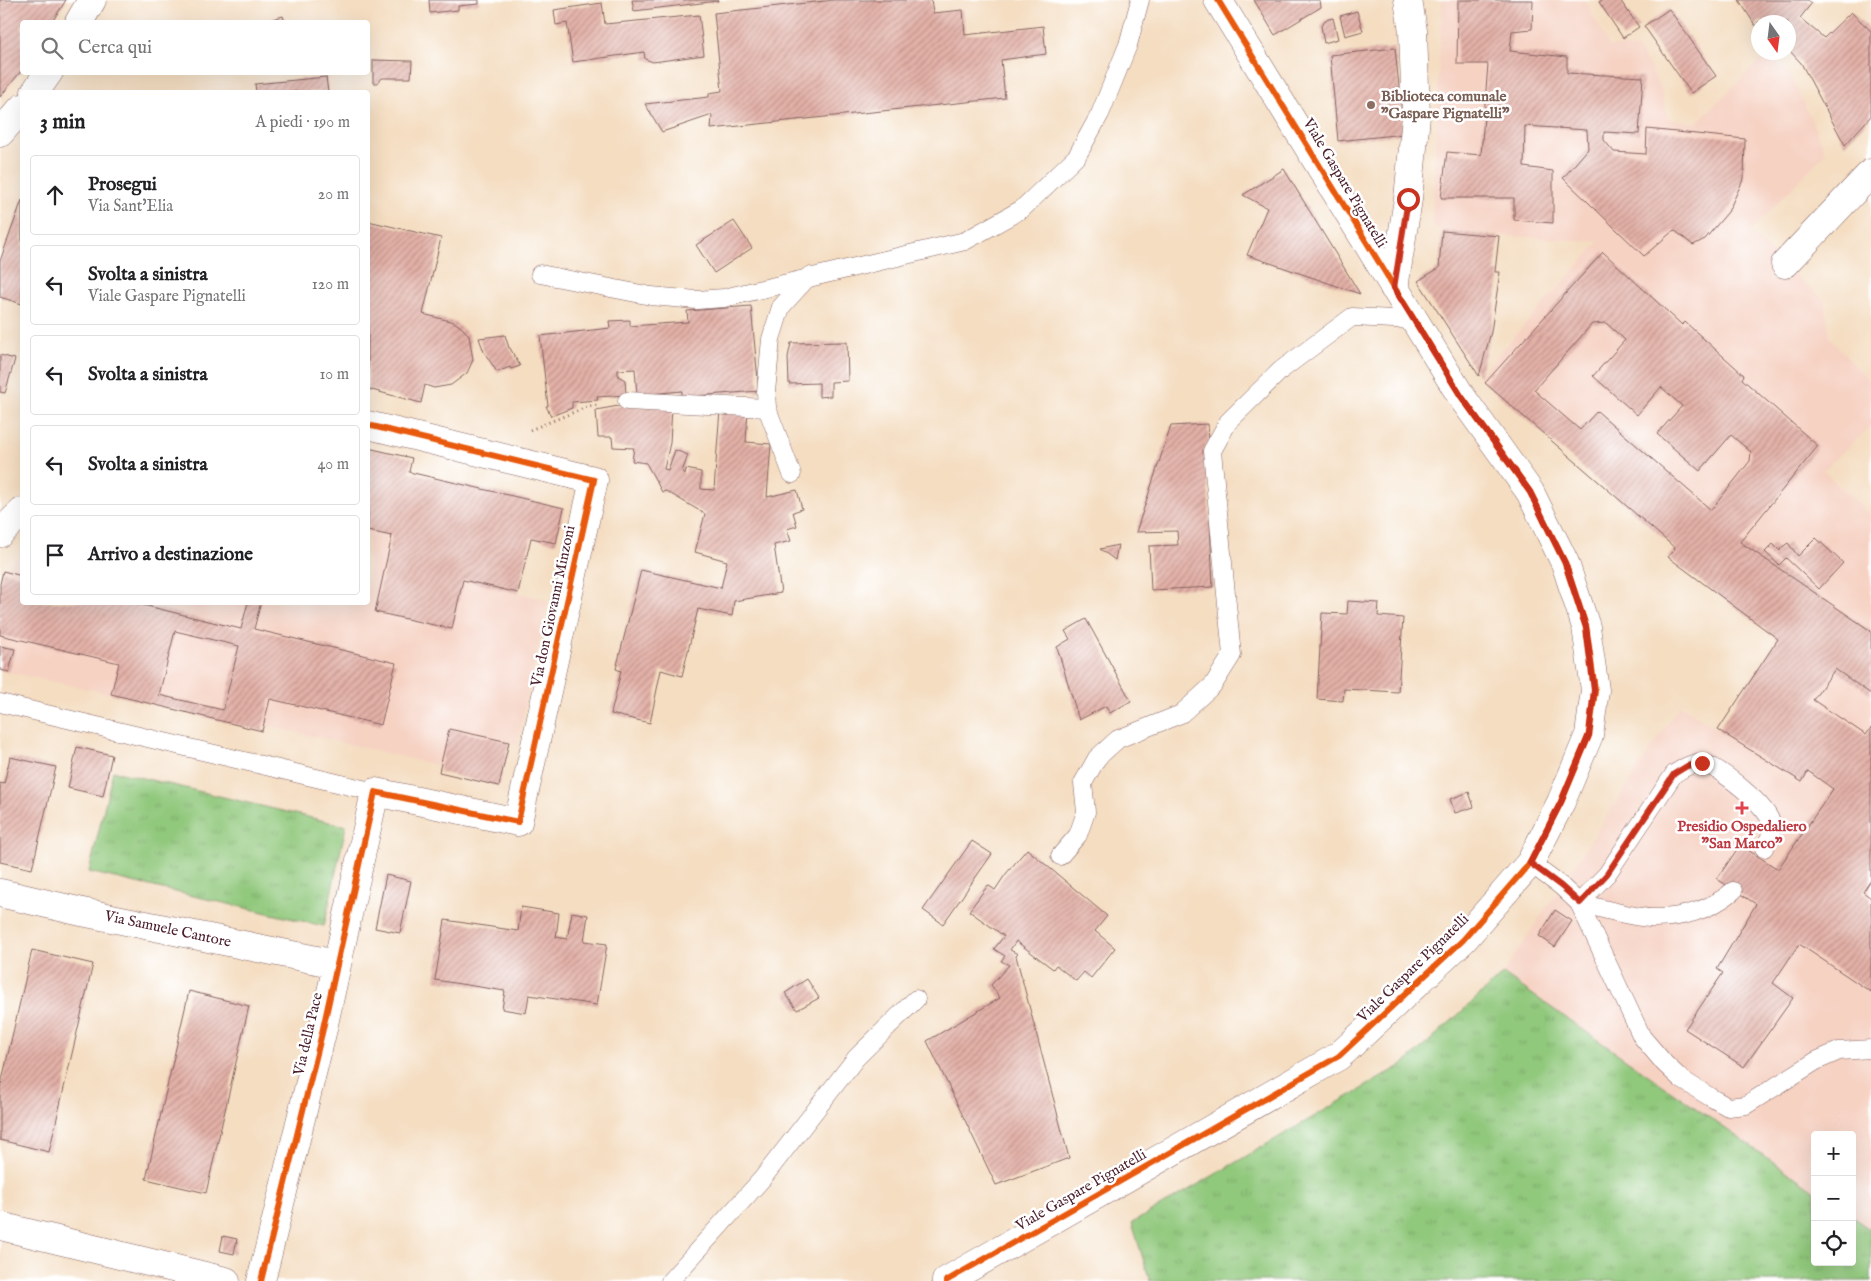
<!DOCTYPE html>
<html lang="it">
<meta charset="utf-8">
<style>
body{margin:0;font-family:"IM FELL English",serif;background:#f6f6f6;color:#202124}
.controls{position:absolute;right:15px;bottom:15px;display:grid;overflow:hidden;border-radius:5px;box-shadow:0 5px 20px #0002}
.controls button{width:45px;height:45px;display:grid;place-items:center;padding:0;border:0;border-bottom:1px solid #e0e0e0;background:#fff;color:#202124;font:25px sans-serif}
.compass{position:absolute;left:1751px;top:15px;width:45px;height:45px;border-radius:50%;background:#fff;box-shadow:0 5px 20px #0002;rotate:166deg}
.stop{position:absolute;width:15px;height:15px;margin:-11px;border:4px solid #c8321e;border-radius:50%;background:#fff}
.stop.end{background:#c8321e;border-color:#fff;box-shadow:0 1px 5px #0008}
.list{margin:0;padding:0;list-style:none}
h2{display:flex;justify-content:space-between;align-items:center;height:65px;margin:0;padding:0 20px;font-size:21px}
h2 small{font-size:16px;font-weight:400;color:#757577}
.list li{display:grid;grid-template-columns:32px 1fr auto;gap:15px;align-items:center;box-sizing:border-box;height:80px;margin:0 10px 10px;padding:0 10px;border:1px solid #e0e0e0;border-radius:5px}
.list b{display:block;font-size:19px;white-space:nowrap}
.list p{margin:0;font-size:16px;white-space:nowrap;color:#757577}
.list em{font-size:16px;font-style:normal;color:#757577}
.icon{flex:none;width:28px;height:28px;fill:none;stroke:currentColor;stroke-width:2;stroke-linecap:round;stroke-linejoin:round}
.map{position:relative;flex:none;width:1871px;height:1281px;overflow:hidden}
.search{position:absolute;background:#fff;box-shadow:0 5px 20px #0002;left:20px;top:20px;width:350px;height:55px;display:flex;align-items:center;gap:12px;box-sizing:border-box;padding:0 18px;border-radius:5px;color:#757577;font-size:19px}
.panel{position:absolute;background:#fff;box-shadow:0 5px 20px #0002;left:20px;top:90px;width:350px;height:515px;border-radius:5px}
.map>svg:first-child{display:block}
.built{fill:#f6d2c3}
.grass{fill:url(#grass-tufts);stroke:#6d7454}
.building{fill:url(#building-hatch);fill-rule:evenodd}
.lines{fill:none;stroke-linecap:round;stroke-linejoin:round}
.service-casing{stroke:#866260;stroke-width:19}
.minor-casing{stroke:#866260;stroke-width:29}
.tertiary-casing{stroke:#866260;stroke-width:29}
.path{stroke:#866260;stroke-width:3;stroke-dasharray:1 4;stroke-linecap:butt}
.service{stroke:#fff;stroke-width:18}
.minor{stroke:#fff;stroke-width:28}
.tertiary{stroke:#fff;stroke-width:28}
.cycleway-casing{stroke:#fff;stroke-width:9}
.cycleway{stroke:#e8590c;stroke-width:6}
.route{stroke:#c8321e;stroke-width:6}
.education-dot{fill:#8d6e63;stroke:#fff;stroke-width:2}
.health-dot{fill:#e0444e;stroke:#fff;stroke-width:2}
.labels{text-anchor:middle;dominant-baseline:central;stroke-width:5;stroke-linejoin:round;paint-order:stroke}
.education-label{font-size:15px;font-weight:bold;fill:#785e54;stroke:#fff;text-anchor:start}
.street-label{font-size:15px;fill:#4a1f2b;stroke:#fff}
.health-label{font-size:15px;font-weight:bold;fill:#be3a42;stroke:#fff}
</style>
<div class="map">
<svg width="1871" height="1281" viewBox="0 0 1871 1281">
<defs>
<pattern id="grass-tufts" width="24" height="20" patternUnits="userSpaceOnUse" patternTransform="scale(1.25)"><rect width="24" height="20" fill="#90c87c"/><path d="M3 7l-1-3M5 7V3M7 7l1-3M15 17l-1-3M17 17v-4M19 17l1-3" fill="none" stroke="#7eab6b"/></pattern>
<pattern id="building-hatch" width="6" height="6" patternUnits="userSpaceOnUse" patternTransform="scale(1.25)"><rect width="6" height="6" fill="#e3b1a7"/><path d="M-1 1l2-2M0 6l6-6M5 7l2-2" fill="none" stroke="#ba8f88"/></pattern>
</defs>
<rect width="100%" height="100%" fill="#fff"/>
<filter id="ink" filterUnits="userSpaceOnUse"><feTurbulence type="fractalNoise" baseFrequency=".02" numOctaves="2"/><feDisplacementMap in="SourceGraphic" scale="10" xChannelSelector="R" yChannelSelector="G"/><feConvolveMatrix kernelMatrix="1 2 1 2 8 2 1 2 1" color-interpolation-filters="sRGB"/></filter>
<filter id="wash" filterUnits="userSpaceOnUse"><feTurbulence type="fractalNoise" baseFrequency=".0096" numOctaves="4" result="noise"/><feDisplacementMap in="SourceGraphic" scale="20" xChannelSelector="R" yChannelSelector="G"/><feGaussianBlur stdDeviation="1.12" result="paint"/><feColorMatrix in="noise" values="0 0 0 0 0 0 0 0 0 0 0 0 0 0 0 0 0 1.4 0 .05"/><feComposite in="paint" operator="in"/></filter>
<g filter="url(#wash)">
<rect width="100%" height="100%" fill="#f4ddc1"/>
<g class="built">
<path d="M 1442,0 L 1585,0 L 1609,46 L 1637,48 L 1650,67 L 1661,90 L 1668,119 L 1696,123 L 1767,54 L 1790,75 L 1826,152 L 1750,232 L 1825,302 L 1830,338 L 1871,383 L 1871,426 L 1823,470 L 1871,516 L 1871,1230 L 1852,1217 L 1852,1135 L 1815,1135 L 1815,1191 L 1503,974 L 1680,705 L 1718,729 L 1778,639 L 1668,557 L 1675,548 L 1485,383 L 1479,376 L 1599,242 L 1442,231 L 1432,224 Z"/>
<path d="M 368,448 L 412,458 L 409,472 L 564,508 L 556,543 L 531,538 L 518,593 L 548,600 L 517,745 L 509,743 L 499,786 L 439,772 L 440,766 L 387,753 L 264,725 L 262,731 L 111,694 L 0,670 L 0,584 L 3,571 L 22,554 L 22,602 L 368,602 Z"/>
</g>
<g class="grass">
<path d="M 113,771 L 346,826 L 324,926 L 89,872 Z"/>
<path d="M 1503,974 L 1815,1191 L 1815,1262 L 1852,1262 L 1852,1217 L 1871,1230 L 1871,1281 L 1150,1281 L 1132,1223 L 1404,1064 Z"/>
</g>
<g id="blocks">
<g class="building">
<path d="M 0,0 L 66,0 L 52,22 L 22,22 L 22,70 L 0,97 Z"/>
<path d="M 429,0 L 479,0 L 479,4 L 458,6 L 458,10 L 430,13 Z"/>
<path d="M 632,0 L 718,0 L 718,1 L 634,11 Z"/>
<path d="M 834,0 L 931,0 L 933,13 L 963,10 L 965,35 L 1043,26 L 1046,54 L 1001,60 L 1005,98 L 711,129 L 712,115 L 662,132 L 645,104 L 709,97 L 709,93 L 722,91 L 714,13 Z"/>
<path d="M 1254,0 L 1320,0 L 1321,7 L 1275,35 Z"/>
<path d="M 1458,0 L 1533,0 L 1532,29 L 1512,31 L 1510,51 L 1567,57 L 1567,73 L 1643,77 L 1639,134 L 1604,132 L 1604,140 L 1614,152 L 1646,154 L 1647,129 L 1745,139 L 1744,178 L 1728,212 L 1705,239 L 1693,245 L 1674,230 L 1644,256 L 1563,178 L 1588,149 L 1587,130 L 1525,126 L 1524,167 L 1553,171 L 1553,223 L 1514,220 L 1514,198 L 1441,198 L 1447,152 L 1481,155 L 1488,64 L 1457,64 Z"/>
<path d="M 1602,0 L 1620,0 L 1639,27 L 1623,38 L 1599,2 Z"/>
<path d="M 1739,0 L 1808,0 L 1811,4 L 1800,18 L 1824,38 L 1851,12 L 1871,31 L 1871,116 L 1845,145 L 1801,63 L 1788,49 L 1788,22 L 1758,22 L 1758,26 L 1755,25 Z"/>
<path d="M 602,3 L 605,24 L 699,15 L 704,55 L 653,62 L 645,59 L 644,52 L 573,62 L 567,23 L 556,25 L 554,10 Z"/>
<path d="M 1669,9 L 1716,76 L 1691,93 L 1644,26 Z"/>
<path d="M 1357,11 L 1363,31 L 1345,36 L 1340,16 Z"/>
<path d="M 283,16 L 285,22 L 262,22 Z"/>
<path d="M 1333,18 L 1338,39 L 1324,43 L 1321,26 L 1325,20 Z"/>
<path d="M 1395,48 L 1404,134 L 1338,141 L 1330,55 Z"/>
<path d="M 373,60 L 412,61 L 411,78 L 382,78 L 378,83 L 373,83 Z"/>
<path d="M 326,77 L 328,92 L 256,92 L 255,84 Z"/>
<path d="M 1284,169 L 1360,294 L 1247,255 L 1267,208 L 1243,195 Z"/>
<path d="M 22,200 L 22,304 L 0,297 L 0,261 Z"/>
<path d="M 368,221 L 441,238 L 423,314 L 454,322 L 461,327 L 469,335 L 473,360 L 467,373 L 451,385 L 434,388 L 425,385 L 421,403 L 368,389 Z"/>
<path d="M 734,221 L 752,248 L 714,273 L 696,245 Z"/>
<path d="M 1442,231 L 1499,236 L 1495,272 L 1500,272 L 1491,332 L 1479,376 L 1418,281 L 1439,268 Z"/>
<path d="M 1603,252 L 1682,325 L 1685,322 L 1744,375 L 1742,379 L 1818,446 L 1740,542 L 1871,631 L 1871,694 L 1835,669 L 1813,700 L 1866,735 L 1871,728 L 1871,880 L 1863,892 L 1871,898 L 1871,992 L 1799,944 L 1773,983 L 1793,998 L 1744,1067 L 1685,1029 L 1723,973 L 1717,969 L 1756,904 L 1717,879 L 1740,845 L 1778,869 L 1833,789 L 1808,771 L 1802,782 L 1718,730 L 1778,639 L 1668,557 L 1675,548 L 1485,383 ZM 1606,323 L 1625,340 L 1593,376 L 1637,415 L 1661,387 L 1682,406 L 1657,434 L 1700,471 L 1731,435 L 1751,452 L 1750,461 L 1711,510 L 1597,411 L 1580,430 L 1534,390 L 1592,324 Z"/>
<path d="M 751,306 L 759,391 L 682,397 L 682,391 L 637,395 L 635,369 L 618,370 L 618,376 L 625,380 L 626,395 L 597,397 L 598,400 L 572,402 L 572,408 L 551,416 L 546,406 L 548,406 L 540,336 L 610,328 L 609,321 L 630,320 L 630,326 L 688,322 L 687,311 Z"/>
<path d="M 505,335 L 509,348 L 510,348 L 520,366 L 511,369 L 510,367 L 497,372 L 484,352 L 479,338 Z"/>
<path d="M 847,342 L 848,381 L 831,382 L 831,396 L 819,397 L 819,383 L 789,384 L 788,357 L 791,343 Z"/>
<path d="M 0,355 L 15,359 L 5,393 L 0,392 Z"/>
<path d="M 624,405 L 672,407 L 670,443 L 664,469 L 668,470 L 675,450 L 688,455 L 682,472 L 685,474 L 686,469 L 701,472 L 701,489 L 714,490 L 720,409 L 748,410 L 746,442 L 771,444 L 767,497 L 797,490 L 802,509 L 793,512 L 797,526 L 787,529 L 791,541 L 774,545 L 781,593 L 734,601 L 732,616 L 698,609 L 682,676 L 661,670 L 650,723 L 611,714 L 621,671 L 616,669 L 641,570 L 721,588 L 727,561 L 695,552 L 705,514 L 666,491 L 662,492 L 646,463 L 632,461 L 634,448 L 613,447 L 612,437 L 598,437 L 596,410 Z"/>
<path d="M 1208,424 L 1209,443 L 1206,443 L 1213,587 L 1151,590 L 1149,546 L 1178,545 L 1177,531 L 1136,532 L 1171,426 Z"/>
<path d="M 368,448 L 412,458 L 409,472 L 564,508 L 556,543 L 531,538 L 518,593 L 463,580 L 452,629 L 375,612 L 392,536 L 368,531 Z"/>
<path d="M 1816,538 L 1843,563 L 1819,589 L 1786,558 L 1779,565 L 1765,552 L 1773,544 L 1780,551 L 1781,548 L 1788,543 L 1798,556 Z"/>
<path d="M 1118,545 L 1115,560 L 1100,549 Z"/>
<path d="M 3,571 L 22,576 L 22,602 L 131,602 L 241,629 L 248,602 L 261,602 L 254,629 L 396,663 L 381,725 L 270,699 L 262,731 L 111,694 L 119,663 L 0,635 L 0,584 ZM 175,631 L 239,646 L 223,710 L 159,695 Z"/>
<path d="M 1348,601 L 1379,603 L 1378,616 L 1403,618 L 1398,692 L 1344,689 L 1343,701 L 1317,699 L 1322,613 L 1347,614 Z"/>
<path d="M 1086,619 L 1131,701 L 1110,713 L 1106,706 L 1079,720 L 1057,647 L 1070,639 L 1065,631 Z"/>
<path d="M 0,646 L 15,649 L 9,672 L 0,670 Z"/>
<path d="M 449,729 L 509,742 L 499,786 L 439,772 Z"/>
<path d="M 77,747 L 112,755 L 103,796 L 68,788 Z"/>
<path d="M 10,757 L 56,767 L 32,869 L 0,862 L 0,783 L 4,784 Z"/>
<path d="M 1469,792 L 1474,807 L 1455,813 L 1450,799 Z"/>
<path d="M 972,841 L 992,854 L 943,924 L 923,910 Z"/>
<path d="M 1027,849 L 1107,916 L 1095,931 L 1115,948 L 1091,978 L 1084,972 L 1076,981 L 1056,965 L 1053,969 L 1016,941 L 1010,950 L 1018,954 L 1016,956 L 1069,1158 L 996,1185 L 927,1041 L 1000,998 L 991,985 L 1009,965 L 1001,961 L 1005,956 L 994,949 L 1004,936 L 969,911 L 988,885 L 995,890 L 1005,875 Z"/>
<path d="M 386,875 L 411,881 L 400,933 L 375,928 Z"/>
<path d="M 521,907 L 559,913 L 556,937 L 567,939 L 572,912 L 588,915 L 584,941 L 607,944 L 597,1005 L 529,995 L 526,1013 L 502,1009 L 505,991 L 435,980 L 445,920 L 518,931 Z"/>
<path d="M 1555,910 L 1572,921 L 1555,947 L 1539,936 Z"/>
<path d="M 32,950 L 93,964 L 49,1152 L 0,1140 L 0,1089 Z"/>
<path d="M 807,979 L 819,998 L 797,1010 L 785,993 Z"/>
<path d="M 189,991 L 249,1006 L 206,1193 L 146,1179 Z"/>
<path d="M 223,1236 L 237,1239 L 234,1254 L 220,1251 Z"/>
</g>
</g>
</g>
<g filter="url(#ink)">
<use href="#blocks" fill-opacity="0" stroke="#866260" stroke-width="1"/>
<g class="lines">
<defs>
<g id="service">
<path d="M 540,274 L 651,296 L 697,300 L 724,298 L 965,241 L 1022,209 L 1077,156 L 1100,114 L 1128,45 L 1140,0"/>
<path d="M 627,401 L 767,408"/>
<path d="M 792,474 L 767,408 L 766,392 L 771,339 L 781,307 L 809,276"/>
<path d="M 0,703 L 375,792"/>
<path d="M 1060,856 L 1078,835 L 1086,812 L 1083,783 L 1097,758 L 1118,739 L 1181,714 L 1213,685 L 1232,655 L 1212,451 L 1228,422 L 1281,370 L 1352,317 L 1415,320"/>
<path d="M 1530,863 L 1561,886 L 1579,903 L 1642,1037 L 1665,1064 L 1681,1079 L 1710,1097 L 1728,1107 L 1746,1105 L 1816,1061 L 1839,1051 L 1871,1049"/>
<path d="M 1579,903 L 1607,874 L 1674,774 C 1682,769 1693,761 1703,763 C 1719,767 1769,807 1771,823 C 1773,833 1769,840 1764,848"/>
<path d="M 1579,903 C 1601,908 1629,917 1651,918 C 1680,919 1711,910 1733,891"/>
<path d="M 670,1281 L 762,1179 L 856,1058 L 916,999"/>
</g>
<g id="minor">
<path d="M 1785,264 L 1871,173"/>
<path d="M 1394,288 L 1408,199 L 1416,116 L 1413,31 L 1408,0"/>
<path d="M 0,533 L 22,512"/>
<path d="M 0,893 L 82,912 L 336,964"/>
<path d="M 0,1226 L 226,1281"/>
<path d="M 261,1281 L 322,1033 L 375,792 L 518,822 L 594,480 L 368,425"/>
<path d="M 946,1281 L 1339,1056 L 1463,940 L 1530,863 L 1561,802 L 1589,735 L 1595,690 L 1586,627 L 1565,563 L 1530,492 L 1461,396 L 1218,0"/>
</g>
<g id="tertiary">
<path d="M 79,22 L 92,0"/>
<path d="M 35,92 L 49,72"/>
<path d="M 0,133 L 22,108"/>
</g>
</defs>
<use href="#service" class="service-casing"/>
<use href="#minor" class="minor-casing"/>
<use href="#tertiary" class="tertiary-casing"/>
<path class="path" d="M 530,430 L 589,406 L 600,405"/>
<use href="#service" class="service"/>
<use href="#minor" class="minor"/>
<use href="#tertiary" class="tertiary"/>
<defs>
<g id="cycleway">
<path d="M 261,1281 L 322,1033 L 375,792 L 518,822 L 594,480 L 368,425"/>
<path d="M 946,1281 L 1339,1056 L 1463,940 L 1530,863 L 1561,802 L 1589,735 L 1595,690 L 1586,627 L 1565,563 L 1530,492 L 1461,396 L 1218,0"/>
</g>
</defs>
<use href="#cycleway" class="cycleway-casing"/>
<use href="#cycleway" class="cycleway"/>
</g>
</g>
<g class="lines" filter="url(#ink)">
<path class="route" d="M 1408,199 L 1394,288 L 1461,396 L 1530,492 L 1565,563 L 1586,627 L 1594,690 L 1589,735 L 1561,802 L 1530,863 L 1561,886 L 1580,903 L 1607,874 L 1674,774 L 1687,766 L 1702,763"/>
</g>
<circle class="education-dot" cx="1371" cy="105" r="5"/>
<path class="health-dot" d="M1739.5 800.5h5v5h5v5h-5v5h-5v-5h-5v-5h5z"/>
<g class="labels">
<g class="education-label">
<text x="1381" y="96">Biblioteca comunale<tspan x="1381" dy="17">"Gaspare Pignatelli"</tspan></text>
</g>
<g class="street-label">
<text transform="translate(1345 183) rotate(59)">Viale Gaspare Pignatelli</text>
<text transform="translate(553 606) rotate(-78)">Via don Giovanni Minzoni</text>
<text transform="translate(168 929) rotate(12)">Via Samuele Cantore</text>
<text transform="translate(1413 968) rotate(-44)">Viale Gaspare Pignatelli</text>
<text transform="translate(308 1034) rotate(-77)">Via della Pace</text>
<text transform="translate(1081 1190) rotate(-30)">Viale Gaspare Pignatelli</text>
</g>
<g class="health-label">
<text x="1742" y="826">Presidio Ospedaliero<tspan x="1742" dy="17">"San Marco"</tspan></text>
</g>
</g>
</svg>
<div class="controls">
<button>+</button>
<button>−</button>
<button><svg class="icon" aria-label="locate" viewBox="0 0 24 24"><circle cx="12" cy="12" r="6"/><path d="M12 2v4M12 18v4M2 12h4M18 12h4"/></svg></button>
</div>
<svg class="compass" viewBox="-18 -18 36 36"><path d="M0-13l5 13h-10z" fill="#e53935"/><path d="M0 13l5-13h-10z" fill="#757577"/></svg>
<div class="stop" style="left:1408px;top:199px"></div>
<div class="stop end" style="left:1702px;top:763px"></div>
<div class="search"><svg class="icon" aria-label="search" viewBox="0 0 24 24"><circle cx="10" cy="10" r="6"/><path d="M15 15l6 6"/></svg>Cerca qui</div>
<section class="panel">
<h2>3 min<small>A piedi · 190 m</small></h2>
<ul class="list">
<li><svg class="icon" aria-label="ahead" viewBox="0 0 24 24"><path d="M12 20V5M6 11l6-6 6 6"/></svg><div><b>Prosegui</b><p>Via Sant'Elia</p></div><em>20 m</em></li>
<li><svg class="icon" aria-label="left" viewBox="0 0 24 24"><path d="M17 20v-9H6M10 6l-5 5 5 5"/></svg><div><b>Svolta a sinistra</b><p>Viale Gaspare Pignatelli</p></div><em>120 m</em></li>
<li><svg class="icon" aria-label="left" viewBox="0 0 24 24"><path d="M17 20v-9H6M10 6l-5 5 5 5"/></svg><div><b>Svolta a sinistra</b></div><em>10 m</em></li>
<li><svg class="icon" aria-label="left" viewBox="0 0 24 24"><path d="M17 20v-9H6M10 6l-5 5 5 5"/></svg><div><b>Svolta a sinistra</b></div><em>40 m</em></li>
<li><svg class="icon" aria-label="arrive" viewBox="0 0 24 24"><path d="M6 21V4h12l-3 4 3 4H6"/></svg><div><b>Arrivo a destinazione</b></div></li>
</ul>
</section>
</div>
